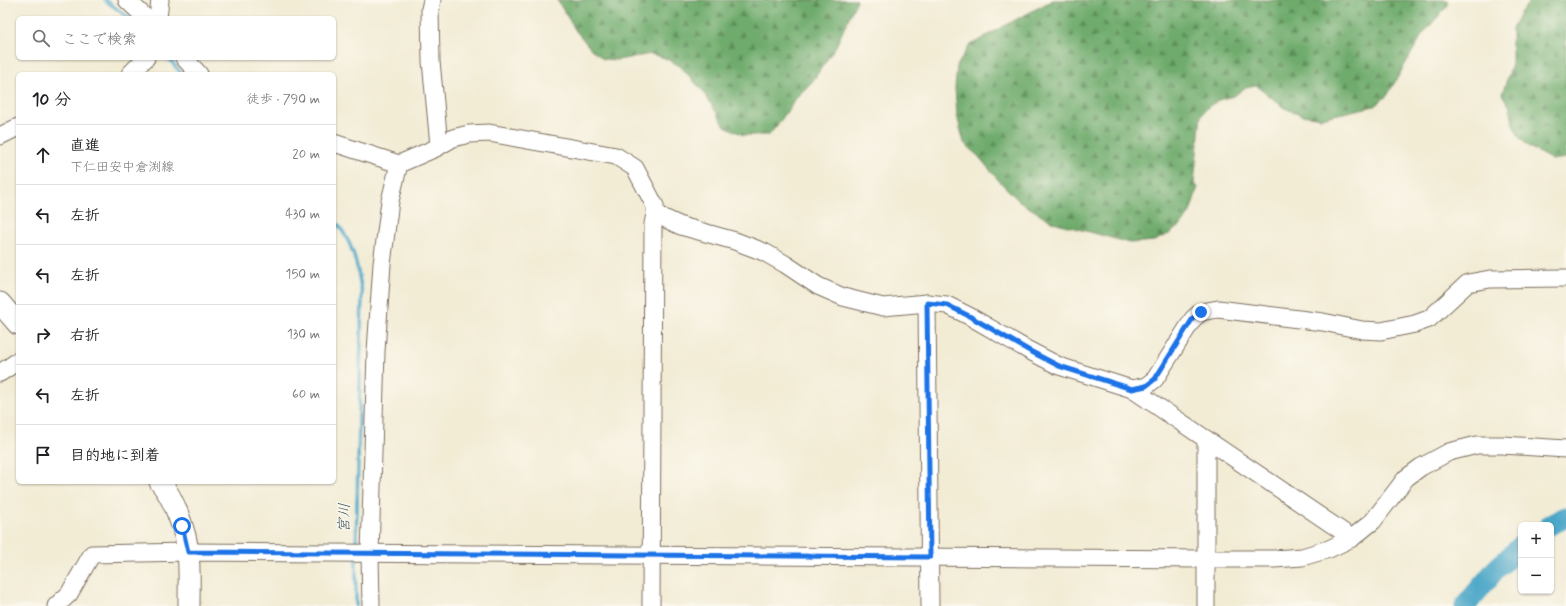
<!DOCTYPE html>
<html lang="ja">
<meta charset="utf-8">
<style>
body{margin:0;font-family:Mynerve,"Klee One",sans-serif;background:#f6f6f6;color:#202124}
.controls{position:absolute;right:12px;bottom:12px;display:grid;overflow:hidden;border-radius:6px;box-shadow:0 1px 3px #0004}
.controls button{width:36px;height:36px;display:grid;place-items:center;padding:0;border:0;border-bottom:1px solid #e0e0e0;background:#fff;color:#202124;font:20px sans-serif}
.stop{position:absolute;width:12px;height:12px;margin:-9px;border:3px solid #1a73e8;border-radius:50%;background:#fff}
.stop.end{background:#1a73e8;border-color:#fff;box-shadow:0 1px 4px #0008}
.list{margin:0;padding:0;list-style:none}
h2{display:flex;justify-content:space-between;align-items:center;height:52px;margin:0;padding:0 16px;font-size:17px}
h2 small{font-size:13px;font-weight:400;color:#757577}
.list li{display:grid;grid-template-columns:26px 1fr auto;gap:12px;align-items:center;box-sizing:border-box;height:60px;padding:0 16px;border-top:1px solid #e0e0e0}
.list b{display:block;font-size:15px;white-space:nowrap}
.list p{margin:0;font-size:13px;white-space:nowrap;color:#757577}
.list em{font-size:13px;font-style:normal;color:#757577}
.icon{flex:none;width:22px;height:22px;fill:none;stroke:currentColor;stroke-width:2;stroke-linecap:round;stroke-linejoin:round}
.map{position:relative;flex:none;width:1566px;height:606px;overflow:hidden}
.search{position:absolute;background:#fff;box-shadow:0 1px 3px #0004;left:16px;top:16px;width:320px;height:44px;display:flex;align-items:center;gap:10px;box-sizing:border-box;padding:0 14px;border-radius:6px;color:#757577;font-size:15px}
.panel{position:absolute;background:#fff;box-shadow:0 1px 3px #0004;left:16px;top:72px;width:320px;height:412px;border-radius:6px}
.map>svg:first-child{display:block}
.forest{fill:url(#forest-firs);stroke:#546a45}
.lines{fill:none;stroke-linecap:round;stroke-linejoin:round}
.stream{stroke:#48a6c7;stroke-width:3.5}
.river{stroke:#48a6c7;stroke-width:21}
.minor-casing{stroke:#7b6e5e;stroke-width:19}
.major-casing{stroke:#7b6e5e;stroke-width:23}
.minor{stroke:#fff;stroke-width:17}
.major{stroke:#fff;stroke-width:21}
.route{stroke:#1a73e8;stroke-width:5}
.labels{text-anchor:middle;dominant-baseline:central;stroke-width:3;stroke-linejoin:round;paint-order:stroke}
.water-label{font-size:15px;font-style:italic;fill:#405c62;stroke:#fbf7ec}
</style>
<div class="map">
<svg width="1566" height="606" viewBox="0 0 1566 606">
<defs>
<pattern id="forest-firs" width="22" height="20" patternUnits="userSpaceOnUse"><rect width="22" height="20" fill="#6eab6c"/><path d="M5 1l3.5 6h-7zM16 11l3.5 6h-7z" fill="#5c8b58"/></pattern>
</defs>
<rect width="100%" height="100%" fill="#fbf7ec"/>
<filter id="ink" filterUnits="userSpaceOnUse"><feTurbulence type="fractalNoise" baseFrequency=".025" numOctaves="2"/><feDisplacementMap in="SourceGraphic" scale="8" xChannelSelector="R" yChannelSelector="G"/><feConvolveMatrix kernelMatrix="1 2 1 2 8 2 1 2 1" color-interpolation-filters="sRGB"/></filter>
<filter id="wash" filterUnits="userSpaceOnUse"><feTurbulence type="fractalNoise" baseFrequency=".012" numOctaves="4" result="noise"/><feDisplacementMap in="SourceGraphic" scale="16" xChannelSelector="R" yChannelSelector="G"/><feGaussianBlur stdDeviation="0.9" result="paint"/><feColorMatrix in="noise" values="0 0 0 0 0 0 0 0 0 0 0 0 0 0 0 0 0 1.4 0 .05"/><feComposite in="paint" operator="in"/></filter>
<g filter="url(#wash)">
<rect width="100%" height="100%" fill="#f2ecd5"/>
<g class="forest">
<path d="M 557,0 L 857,0 L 836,46 L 812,82 L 797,97 L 779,123 L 769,135 L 743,135 L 725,126 L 702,90 L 680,66 L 665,58 L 651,54 L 618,60 L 603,59 L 591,49 L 576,31 Z"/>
<path d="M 1053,0 L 1448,0 L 1448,5 L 1422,35 L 1387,96 L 1374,106 L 1321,118 L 1303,115 L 1284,108 L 1256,85 L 1246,87 L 1234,96 L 1221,99 L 1209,106 L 1201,115 L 1194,183 L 1198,187 L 1190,212 L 1183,223 L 1169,234 L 1154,241 L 1130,243 L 1053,222 L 1020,202 L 1000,182 L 979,157 L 964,143 L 957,116 L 955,88 L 957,66 L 969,46 L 1000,28 Z"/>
<path d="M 1531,0 L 1566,0 L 1566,158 L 1552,160 L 1529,147 L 1519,137 L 1513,124 L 1510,107 L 1502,94 L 1512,64 L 1512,29 L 1520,13 Z"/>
</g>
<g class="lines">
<g class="stream">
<path d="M 105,0 L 129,18"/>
<path d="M 168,58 L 182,74"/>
<path d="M 334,220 C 353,240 358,267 362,294 L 356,548"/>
<path d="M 356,606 L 356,559"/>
</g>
<g class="river">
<path d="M 1550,525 L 1566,517"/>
<path d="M 1465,606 L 1496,569 L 1521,546"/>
</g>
</g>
</g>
<g filter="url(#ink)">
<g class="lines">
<defs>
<g id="minor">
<path d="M 127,0 L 146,18"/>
<path d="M 432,0 L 430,9 L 431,61 L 439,145"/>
<path d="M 158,18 L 160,0"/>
<path d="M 184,58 L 199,74"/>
<path d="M 130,74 L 146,58"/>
<path d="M 0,136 L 18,127"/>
<path d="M 334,143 L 399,164 L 436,148 L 453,138 L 469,134 L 489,133 L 616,156 L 635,168 L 655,206 L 655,214 L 653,224 L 651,606"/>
<path d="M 655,214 L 681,226 L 735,241 L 764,252 L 785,264 L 818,286 L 843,297 L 883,307 L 927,303 L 947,305 L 969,316 L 1028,350 L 1059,366 L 1132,389 L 1352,538"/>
<path d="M 927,303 L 930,606"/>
<path d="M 0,373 L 18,361"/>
<path d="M 1132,389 L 1146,386 L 1155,379 L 1193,319 L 1201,312 L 1218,309 L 1323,322 L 1362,330 L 1381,331 L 1415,324 L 1429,319 L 1468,283 L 1490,279 L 1566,278"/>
<path d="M 1206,439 L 1206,606"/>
<path d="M 56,606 L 69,594 L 92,554 L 188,552 L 1207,559 L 1274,559 L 1302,557 L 1329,549 L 1352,538 L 1373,521 L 1406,478 L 1421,467 L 1449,452 L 1477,445 L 1502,445 L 1566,449"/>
<path d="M 371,606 L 370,554 L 376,351 L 382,264 L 390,201 L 399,164"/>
</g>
<g id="major">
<path d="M 0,303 L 18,324"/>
<path d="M 160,482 C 174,498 186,532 188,553 C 190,571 189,589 189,606"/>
</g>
</defs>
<use href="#minor" class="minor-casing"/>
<use href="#major" class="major-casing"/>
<use href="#minor" class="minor"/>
<use href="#major" class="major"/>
</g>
</g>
<g class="lines" filter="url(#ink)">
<path class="route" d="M 182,526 L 188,552 L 930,557 L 927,303 L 947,305 L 969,316 L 1028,350 L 1059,366 L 1132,389 L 1146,386 L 1155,379 L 1193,318 L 1201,312"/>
</g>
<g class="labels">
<g class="water-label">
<text transform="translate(345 518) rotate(-89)">宮川</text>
</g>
</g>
</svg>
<div class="controls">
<button>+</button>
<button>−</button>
</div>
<div class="stop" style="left:182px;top:526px"></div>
<div class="stop end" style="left:1201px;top:312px"></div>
<div class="search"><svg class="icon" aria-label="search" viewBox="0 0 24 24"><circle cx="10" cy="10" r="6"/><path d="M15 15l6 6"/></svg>ここで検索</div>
<section class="panel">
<h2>10 分<small>徒歩 · 790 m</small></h2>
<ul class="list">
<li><svg class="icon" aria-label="ahead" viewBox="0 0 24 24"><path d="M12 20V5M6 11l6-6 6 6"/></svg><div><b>直進</b><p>下仁田安中倉渕線</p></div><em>20 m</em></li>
<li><svg class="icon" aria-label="left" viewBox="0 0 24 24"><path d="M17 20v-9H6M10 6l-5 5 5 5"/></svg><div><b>左折</b></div><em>430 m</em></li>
<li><svg class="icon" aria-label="left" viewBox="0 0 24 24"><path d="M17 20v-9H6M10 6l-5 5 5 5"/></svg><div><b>左折</b></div><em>150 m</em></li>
<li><svg class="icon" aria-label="right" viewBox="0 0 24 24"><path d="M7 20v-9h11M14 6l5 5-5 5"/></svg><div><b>右折</b></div><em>130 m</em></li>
<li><svg class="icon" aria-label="left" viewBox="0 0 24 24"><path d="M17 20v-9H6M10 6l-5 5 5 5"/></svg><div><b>左折</b></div><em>60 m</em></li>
<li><svg class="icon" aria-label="arrive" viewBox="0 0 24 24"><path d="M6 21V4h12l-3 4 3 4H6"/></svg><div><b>目的地に到着</b></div></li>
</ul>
</section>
</div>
